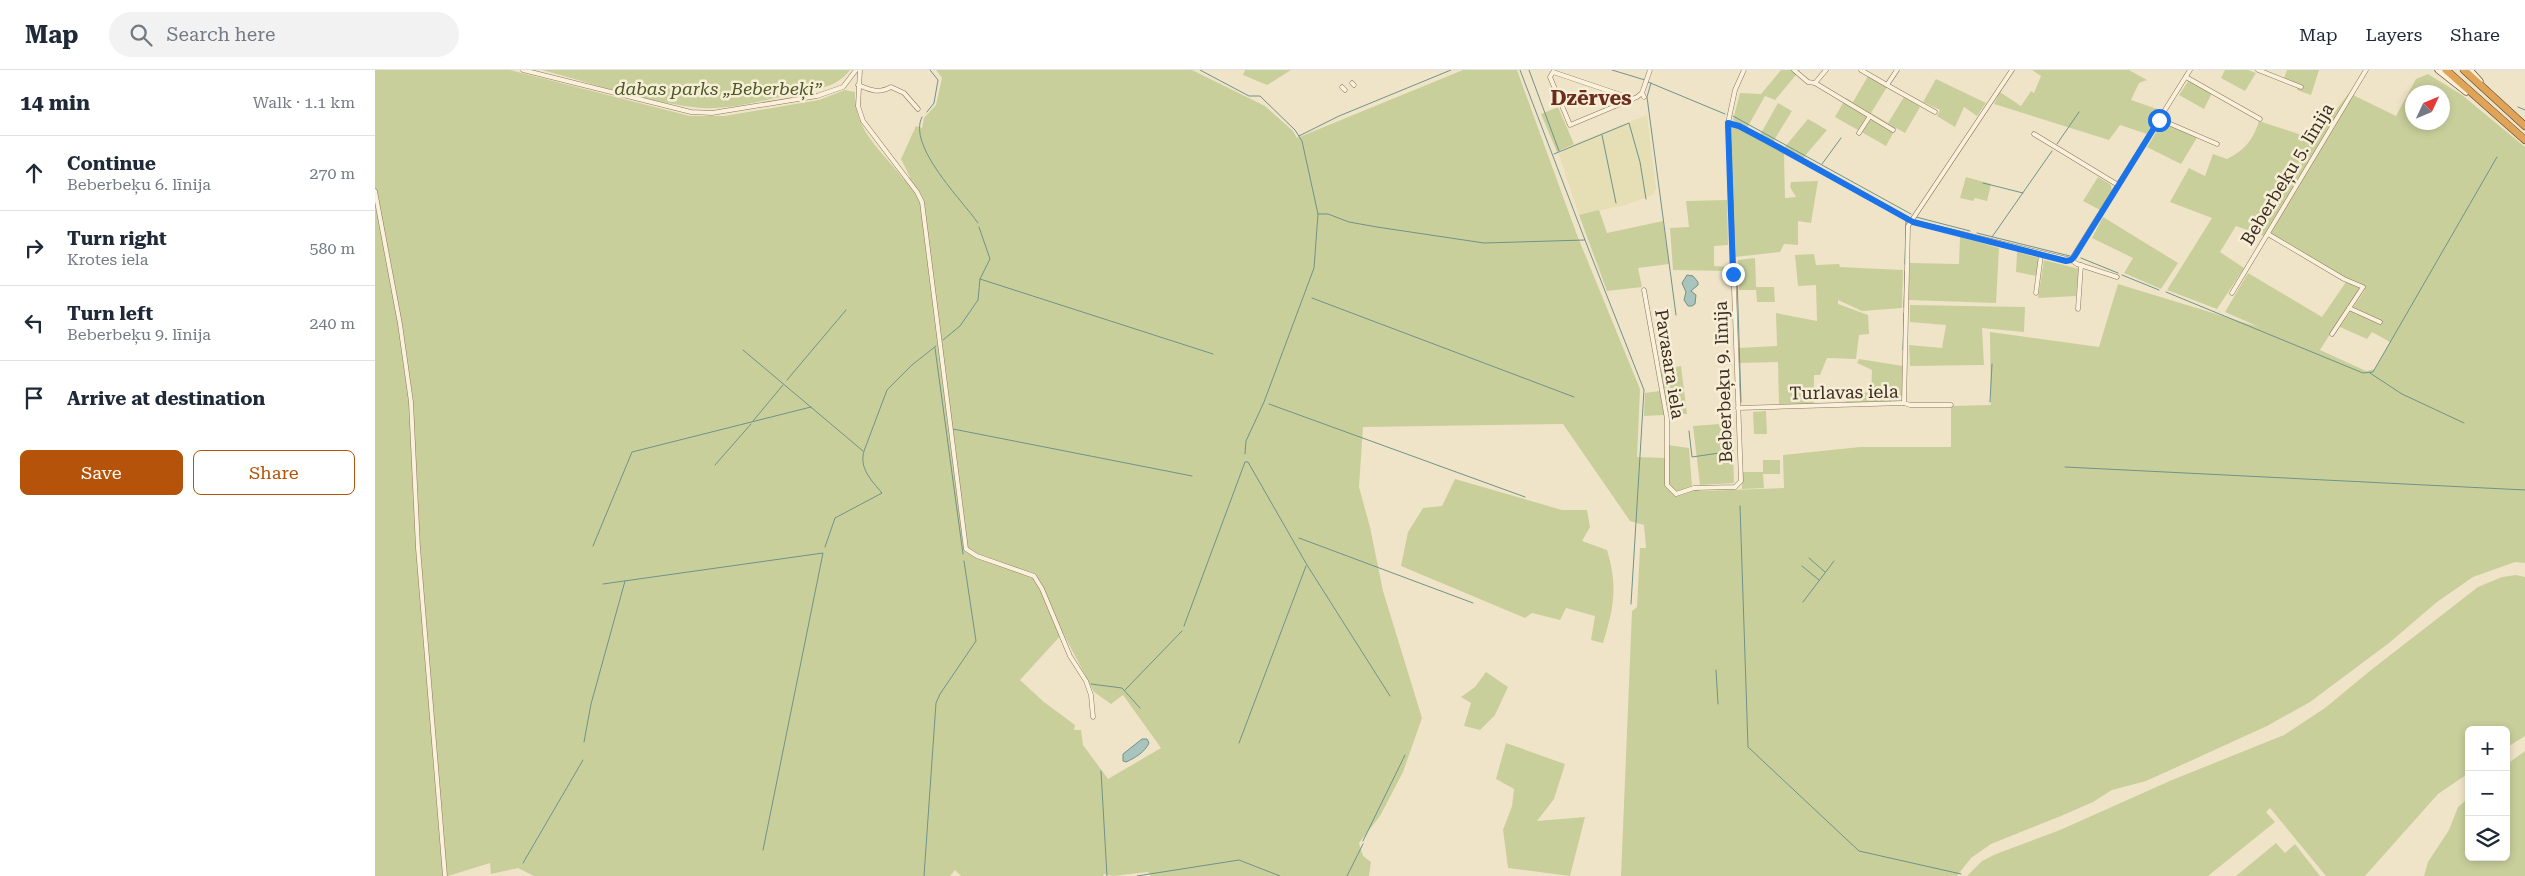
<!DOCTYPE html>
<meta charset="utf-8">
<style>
body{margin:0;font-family:"Roboto Serif",serif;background:#f2f2f3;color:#1f2937}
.controls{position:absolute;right:15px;bottom:15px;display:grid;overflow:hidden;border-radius:8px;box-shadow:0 2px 8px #0003}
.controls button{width:45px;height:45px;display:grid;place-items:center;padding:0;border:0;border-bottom:1px solid #e0e1e3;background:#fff;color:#1f2937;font:25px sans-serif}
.compass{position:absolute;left:2030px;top:15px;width:45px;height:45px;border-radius:50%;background:#fff;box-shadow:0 2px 8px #0003;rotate:46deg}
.stop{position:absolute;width:15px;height:15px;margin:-11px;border:4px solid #1a73e8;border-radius:50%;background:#fff}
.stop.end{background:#1a73e8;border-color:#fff;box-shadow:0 1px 5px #0008}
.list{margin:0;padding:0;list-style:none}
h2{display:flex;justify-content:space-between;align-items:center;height:65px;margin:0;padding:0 20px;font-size:21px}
h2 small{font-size:16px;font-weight:400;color:#747a83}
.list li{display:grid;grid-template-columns:32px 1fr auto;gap:15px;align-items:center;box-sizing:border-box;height:75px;padding:0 20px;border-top:1px solid #e0e1e3}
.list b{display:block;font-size:19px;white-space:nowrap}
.list p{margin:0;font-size:16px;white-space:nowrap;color:#747a83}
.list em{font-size:16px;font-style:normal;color:#747a83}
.actions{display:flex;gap:10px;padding:15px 20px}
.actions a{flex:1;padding:11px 0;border:1px solid #b45309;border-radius:8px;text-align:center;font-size:18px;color:#b45309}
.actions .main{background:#b45309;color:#fff}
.icon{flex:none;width:28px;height:28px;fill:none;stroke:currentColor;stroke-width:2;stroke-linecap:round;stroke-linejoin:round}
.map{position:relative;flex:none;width:2150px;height:806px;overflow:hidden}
header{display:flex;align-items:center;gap:30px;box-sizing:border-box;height:70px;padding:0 25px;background:#fff;border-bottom:1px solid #e0e1e3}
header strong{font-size:24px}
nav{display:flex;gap:28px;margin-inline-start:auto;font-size:18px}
.search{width:350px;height:45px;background:#f2f2f3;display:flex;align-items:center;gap:12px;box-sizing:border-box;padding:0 18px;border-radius:28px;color:#747a83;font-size:19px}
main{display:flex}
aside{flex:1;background:#fff}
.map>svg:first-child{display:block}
.farmland{fill:#e6deb5}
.green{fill:#c9cf9b;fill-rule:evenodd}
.water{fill:#a9c4bc;stroke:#6f938a}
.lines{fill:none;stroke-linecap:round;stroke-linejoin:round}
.stream{stroke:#6f938a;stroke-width:1}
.street-casing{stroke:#8d765c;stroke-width:5}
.secondary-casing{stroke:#6f573f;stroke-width:7}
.highway-casing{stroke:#5b4430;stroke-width:8}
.street{stroke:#faf1dc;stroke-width:4}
.secondary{stroke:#faf1dc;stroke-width:5.5}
.highway{stroke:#e0a458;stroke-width:7}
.route{stroke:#1a73e8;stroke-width:6}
.labels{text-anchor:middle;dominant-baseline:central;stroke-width:5;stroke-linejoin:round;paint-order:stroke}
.park-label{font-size:18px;font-style:italic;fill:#4d5a26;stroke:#f7eed8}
.street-label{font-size:18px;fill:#3d2e20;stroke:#f7eed8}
.quarter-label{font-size:20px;font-weight:bold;fill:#6b2e1e;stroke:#f7eed8}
</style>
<header>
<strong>Map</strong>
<div class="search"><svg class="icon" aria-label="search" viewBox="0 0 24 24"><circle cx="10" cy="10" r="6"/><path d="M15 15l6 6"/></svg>Search here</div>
<nav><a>Map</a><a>Layers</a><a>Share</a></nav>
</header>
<main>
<aside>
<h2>14 min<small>Walk · 1.1 km</small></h2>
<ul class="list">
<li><svg class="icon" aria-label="ahead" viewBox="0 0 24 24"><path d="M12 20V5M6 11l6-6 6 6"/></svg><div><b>Continue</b><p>Beberbeķu 6. līnija</p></div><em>270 m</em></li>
<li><svg class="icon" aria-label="right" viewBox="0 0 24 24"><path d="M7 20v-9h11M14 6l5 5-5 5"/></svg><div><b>Turn right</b><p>Krotes iela</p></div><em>580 m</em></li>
<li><svg class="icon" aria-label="left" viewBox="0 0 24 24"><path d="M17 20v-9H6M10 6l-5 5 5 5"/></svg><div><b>Turn left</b><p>Beberbeķu 9. līnija</p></div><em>240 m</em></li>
<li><svg class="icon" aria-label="arrive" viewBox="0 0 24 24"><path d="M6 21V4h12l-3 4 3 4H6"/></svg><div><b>Arrive at destination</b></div></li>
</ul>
<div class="actions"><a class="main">Save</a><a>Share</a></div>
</aside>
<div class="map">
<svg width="2150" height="806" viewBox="0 0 2150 806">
<rect width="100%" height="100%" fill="#f0e4c8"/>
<path class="farmland" d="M 1272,45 L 1281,118 L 1278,125 L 1250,135 L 1204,145 L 1184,84 L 1199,74 Z"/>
<g class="green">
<path d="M 0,0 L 135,0 L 315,46 L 350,46 L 444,30 L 470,20 L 480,22 C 479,62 508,81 529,110 L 535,107 L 526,89 L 541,56 L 547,58 L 549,48 L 561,35 L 567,8 L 561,0 L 817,0 L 890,36 L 918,61 L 922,68 L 1088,0 L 1142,0 L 1202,165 L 1265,319 L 1262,387 L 1292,388 L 1293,375 L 1314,378 L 1317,416 L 1325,421 L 1409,418 L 1408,385 L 1485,377 L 1576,377 L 1576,336 L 1616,335 L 1615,262 L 1724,277 L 1743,214 L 1884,257 L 1850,242 L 1873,203 L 1947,247 L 1971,212 L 1906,172 L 1861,156 L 1845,182 L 1869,198 L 1842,239 L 1792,220 L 1837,148 L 1795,132 L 1814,98 L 1830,106 L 1838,84 L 1852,89 C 1870,80 1878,70 1884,51 L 1939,69 L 1974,23 L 2021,46 L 2041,9 L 2053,4 L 2087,25 L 2150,77 L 2150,493 L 2140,492 L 2098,507 L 2062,532 L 2014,573 L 1935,632 L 1892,656 L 1811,693 L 1771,711 L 1737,720 L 1718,732 L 1686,746 L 1616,774 L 1596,788 L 1582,806 L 1246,806 L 1257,541 L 1262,537 L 1265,478 L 1271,478 L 1269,455 L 1255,451 L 1188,354 L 988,357 L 984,417 L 995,457 L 1008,521 L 1047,648 L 1028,702 L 1005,746 L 984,773 L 988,786 L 996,792 L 994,806 L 776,806 L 773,802 L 738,806 L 729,804 L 728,806 L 586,806 L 580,800 L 575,806 L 159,806 L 143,798 L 116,804 L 115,793 L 73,806 L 0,806 ZM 2038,22 L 2068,22 L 2068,52 L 2038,52 ZM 1985,217 L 1990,220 L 1965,257 L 1992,269 L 1997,262 L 2015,272 L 2000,299 L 1991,301 L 1945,280 ZM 688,563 L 719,622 L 736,634 L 748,625 L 786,678 L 733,709 L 708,675 L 706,660 L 699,660 L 700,655 L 669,632 L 645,610 Z"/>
<path d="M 167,0 L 475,0 C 461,19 439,19 417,24 C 391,30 354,40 327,38 C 277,34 216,13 167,0 Z"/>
<path d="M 870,0 L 916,0 L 892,15 L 868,5 Z"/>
<path d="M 1406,0 L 1425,0 L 1400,30 L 1390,26 L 1372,58 L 1358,50 L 1365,23 L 1386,24 Z"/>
<path d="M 1657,0 L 1754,0 L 1772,10 L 1764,13 L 1756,30 L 1785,40 L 1772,64 L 1745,55 L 1734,70 L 1619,34 L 1625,22 L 1646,36 L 1656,21 L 1659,23 L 1666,6 Z"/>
<path d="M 1850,0 L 1873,0 L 1881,3 L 1870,21 L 1846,8 Z"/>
<path d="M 1912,0 L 1944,0 L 1936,25 L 1922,20 L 1923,14 L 1909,8 Z"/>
<path d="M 1493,6 L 1512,17 L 1496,43 L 1513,53 L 1529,27 L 1545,37 L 1530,63 L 1521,58 L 1511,76 L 1460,47 L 1471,28 L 1478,32 Z"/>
<path d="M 1561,9 L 1611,33 L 1602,46 L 1589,37 L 1580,57 L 1562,46 L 1565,40 L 1548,32 Z"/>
<path d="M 1814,10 L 1837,23 L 1829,39 L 1804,25 Z"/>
<path d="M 1403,33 L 1417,41 L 1398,72 L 1385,65 Z"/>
<path d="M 1183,37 L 1199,74 L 1182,82 L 1166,44 Z"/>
<path d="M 1433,49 L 1452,60 L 1428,88 L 1409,78 Z"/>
<path d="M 1787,53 L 1823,66 L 1806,94 L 1772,77 Z"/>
<path d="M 1356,56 L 1361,56 L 1409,82 L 1410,128 L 1421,127 L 1415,117 L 1416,112 L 1443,111 L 1436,153 L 1423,151 L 1423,175 L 1409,174 L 1405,182 L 1360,187 Z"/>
<path d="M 1591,107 L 1616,114 L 1612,131 L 1600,128 L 1598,131 L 1585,128 Z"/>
<path d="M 1723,107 L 1736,115 L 1737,122 L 1725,140 L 1708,131 Z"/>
<path d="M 1352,130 L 1353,175 L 1339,176 L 1339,196 L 1354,197 L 1353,201 L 1298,200 L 1295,158 L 1314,157 L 1311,131 Z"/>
<path d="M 1224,140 L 1232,163 L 1288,151 L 1294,194 L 1263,198 L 1267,217 L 1232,221 L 1204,145 Z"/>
<path d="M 1728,147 L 1803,193 L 1786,219 L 1749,203 L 1758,188 L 1717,168 Z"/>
<path d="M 1585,167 L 1624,178 L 1621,233 L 1533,230 L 1535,193 L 1584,194 Z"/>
<path d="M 1642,182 L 1664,188 L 1662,206 L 1641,202 Z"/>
<path d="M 1439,184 L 1441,195 L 1464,194 L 1465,197 L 1528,200 L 1527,238 L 1487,241 L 1463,230 L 1463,234 L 1493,245 L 1494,264 L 1484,265 L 1481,289 L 1452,288 L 1445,305 L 1439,305 L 1439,334 L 1404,336 L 1403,292 L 1364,293 L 1363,278 L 1402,276 L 1401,243 L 1442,251 L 1441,215 L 1423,216 L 1420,185 Z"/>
<path d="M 1380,188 L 1381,217 L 1399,217 L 1400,232 L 1382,232 L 1381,220 L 1364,220 L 1363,190 Z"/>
<path d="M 1669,190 L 1704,199 L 1701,226 L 1663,228 Z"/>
<path d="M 1535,235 L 1650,237 L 1649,262 L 1607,258 L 1609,295 L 1535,296 L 1534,275 L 1567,278 L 1571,255 L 1535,252 Z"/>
<path d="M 1484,289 L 1528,296 L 1527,325 L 1523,331 L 1470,333 L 1476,324 L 1496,322 L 1497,300 L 1482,293 Z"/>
<path d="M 1306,296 L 1312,344 L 1293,344 L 1285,300 Z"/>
<path d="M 1285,321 L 1289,345 L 1269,346 L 1270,323 Z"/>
<path d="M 1391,341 L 1392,364 L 1379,364 L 1378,342 Z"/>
<path d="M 1357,353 L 1359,413 L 1325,415 L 1318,356 Z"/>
<path d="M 1388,390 L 1405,390 L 1405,404 L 1388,404 L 1389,418 L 1367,419 L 1367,402 L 1388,402 Z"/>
<path d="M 1080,409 L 1187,440 L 1212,440 L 1215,457 L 1207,471 L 1232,480 C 1243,516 1239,537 1228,573 L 1216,570 L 1220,546 L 1191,538 L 1185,550 L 1157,543 L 1150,548 L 1026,496 L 1033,462 L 1048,438 L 1067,436 Z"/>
<path d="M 2141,505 L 2150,507 L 2150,666 L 2131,678 L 2131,660 L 2094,660 L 2094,703 L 2063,724 L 1990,806 L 1951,806 L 1895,738 L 1891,742 L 1900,752 L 1833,806 L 1592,806 L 1607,791 L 1621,784 L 1685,760 L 1797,710 L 1909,665 L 1950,638 L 1996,600 L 2103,517 L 2127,507 Z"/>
<path d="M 1111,602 L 1133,617 L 1120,645 L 1105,660 L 1089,656 L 1096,633 L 1086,627 L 1100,617 Z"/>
<path d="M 1131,673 L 1190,694 L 1179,729 L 1162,751 L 1210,747 L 1195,806 L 1133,798 L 1128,760 L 1137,736 L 1139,719 L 1121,709 Z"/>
<path d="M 2150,681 L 2150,806 L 2049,806 L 2053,792 L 2074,760 L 2083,737 L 2094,728 L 2094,787 L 2131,787 L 2131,695 Z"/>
<path d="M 1901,773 L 1910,783 L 1920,774 L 1945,806 L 1861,806 Z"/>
</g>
<g class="water">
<path d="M 1312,205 L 1318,206 L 1323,212 L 1323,215 L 1316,221 L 1321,225 L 1320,234 L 1317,236 L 1313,236 L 1309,230 L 1311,222 L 1307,213 Z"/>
<path d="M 767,669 L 772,669 L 774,673 C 770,682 760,688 751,692 L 748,691 L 748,684 Z"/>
</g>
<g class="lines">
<g class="stream">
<path d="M 825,0 L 874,26 L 885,26 L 920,60 L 927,71 L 943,144 L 939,198 L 889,332 L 871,371 L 870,384"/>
<path d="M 1154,0 L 1184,81"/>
<path d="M 1237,0 L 1270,10"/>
<path d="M 1273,12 L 1350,44"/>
<path d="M 1276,13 L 1272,27 L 1301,245"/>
<path d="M 2143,37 L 2150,40"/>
<path d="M 552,42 L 559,33 L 563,10 L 555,0"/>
<path d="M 1358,46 L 1536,144"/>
<path d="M 547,47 C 532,76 587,130 603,153"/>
<path d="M 1227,65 L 1241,133"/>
<path d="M 924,66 L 964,46 L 1076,0"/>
<path d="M 1682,74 L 1704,42"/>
<path d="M 1179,84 L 1254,53 L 1265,92 L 1271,129"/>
<path d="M 1447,94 L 1466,68"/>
<path d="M 1608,113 L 1648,123"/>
<path d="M 943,144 L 953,144 L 974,152 L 1002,157 L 1109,173 L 1210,170 L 1145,0"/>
<path d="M 1541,147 L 1595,161"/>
<path d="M 1602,163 L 1695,186"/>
<path d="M 1617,167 L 1677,81"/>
<path d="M 1210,170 L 1269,320 L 1256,534"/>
<path d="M 1706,188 L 1743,203"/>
<path d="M 1530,194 L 1531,151"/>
<path d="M 1362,195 L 1362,200"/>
<path d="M 1747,205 L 1784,220"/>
<path d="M 1362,206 L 1366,332"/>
<path d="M 605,209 L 838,284"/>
<path d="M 1791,222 L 1988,303 L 1998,302 L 2122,87"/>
<path d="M 937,228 L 1199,327"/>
<path d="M 1529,237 L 1530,201"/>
<path d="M 568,270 L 585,256 L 603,230 L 605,209 L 615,189 L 604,157"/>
<path d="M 560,278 L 588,484"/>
<path d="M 368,280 L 488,381"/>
<path d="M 1528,280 L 1529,243"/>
<path d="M 1995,303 L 2027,324 L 2089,353"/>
<path d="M 412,310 L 471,240"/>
<path d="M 1615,332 L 1617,294"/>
<path d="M 894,334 L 1150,427"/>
<path d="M 378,351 L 408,315"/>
<path d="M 578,359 L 817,406"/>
<path d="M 1314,361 L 1317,387 L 1358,381"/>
<path d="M 340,395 L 376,354"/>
<path d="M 1690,397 L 2150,420"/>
<path d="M 1365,436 L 1373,677 L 1484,781 L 1586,804"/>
<path d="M 924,468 L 1098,533"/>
<path d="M 218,476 L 257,382 L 436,337"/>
<path d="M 450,477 L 460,448 L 507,423 C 496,410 484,398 489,381 L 512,320 L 537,295 L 561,276"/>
<path d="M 1434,488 L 1450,502"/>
<path d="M 1427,496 L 1444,510"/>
<path d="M 228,514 L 448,483 L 388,780"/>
<path d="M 1428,532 L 1459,491"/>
<path d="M 809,556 L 870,392 L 873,392 L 932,495 L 1015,626"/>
<path d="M 1341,600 L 1343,634"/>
<path d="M 716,614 L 747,618 L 765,638"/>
<path d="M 750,620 L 807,561"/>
<path d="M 209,672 L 216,634 L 250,511"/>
<path d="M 864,673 L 931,496"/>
<path d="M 726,701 L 732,806"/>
<path d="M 988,771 L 1030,685"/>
<path d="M 148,793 L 208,690"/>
<path d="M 549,806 L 561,633 L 565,624 L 601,571 L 589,491"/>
<path d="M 762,806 L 864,790 L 905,806"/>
<path d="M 972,806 L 988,774"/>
</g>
<defs>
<g id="street">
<path d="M 148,0 L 316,42 L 337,43 L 442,26 L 468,17 L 481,0"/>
<path d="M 485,0 L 483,36 L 488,51 L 542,122 L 547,132 L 591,479 L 602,486 L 659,506 L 667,519 L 695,586 L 711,611 L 716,625 L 718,647"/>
<path d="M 1419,0 L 1433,12 L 1440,13 L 1518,60"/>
<path d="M 1486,0 L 1512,15 L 1522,0"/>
<path d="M 1883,0 L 1926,17"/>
<path d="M 1811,7 L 1885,49"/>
<path d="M 977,13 L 979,15"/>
<path d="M 1440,13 L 1451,0"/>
<path d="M 483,15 C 496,20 503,24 516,17 L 529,23 L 543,39"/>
<path d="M 1512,15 L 1560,42"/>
<path d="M 967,17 L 970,20"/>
<path d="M 1269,27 L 1267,23 L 1275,0"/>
<path d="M 1258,29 L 1178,2 L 1175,7 L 1195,55 L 1262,27 L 1267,23"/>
<path d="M 1784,49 L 1842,74"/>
<path d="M 1353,53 L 1364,56 L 1395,72 L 1538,152 L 1696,190"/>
<path d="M 1484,63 L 1495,46"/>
<path d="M 1659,64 L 1743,115"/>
<path d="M 0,121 L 25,254 L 36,332 L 43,478 L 70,806"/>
<path d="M 1893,164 L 1969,209 L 1988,217 L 1957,264"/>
<path d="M 1696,190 L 1815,0"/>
<path d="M 1696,190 L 1702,194 L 1742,207"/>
<path d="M 1269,220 L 1292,349 L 1292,415 L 1301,424 L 1319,418 L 1360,417 L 1366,411 L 1353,53 L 1360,20 L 1369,0"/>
<path d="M 1661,223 L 1666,185"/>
<path d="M 1857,223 L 1991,0"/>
<path d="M 1974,238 L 2005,252"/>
<path d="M 1703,239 L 1706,195"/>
<path d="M 1529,333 L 1533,156 L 1637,0"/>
<path d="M 1363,338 L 1529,333 L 1535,335 L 1576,335"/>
</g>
<g id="secondary">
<path d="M 2063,0 L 2091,22"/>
<path d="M 2095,0 L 2105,11"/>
</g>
<g id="highway">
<path d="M 2071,0 L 2150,70"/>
<path d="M 2089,0 L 2150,56"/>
</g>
</defs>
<use href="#street" class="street-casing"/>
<use href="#secondary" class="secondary-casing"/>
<use href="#highway" class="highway-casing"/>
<use href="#street" class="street"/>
<use href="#secondary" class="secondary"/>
<use href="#highway" class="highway"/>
</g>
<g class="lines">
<path class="route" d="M 1358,204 L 1353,53 L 1364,56 L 1394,72 L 1538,152 L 1691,191 L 1696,190 L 1699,187 L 1784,50"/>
</g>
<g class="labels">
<g class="park-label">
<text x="343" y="18">dabas parks „Beberbeķi”</text>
</g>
<g class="street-label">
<text transform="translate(1912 104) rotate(-59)">Beberbeķu 5. līnija</text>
<text transform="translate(1295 294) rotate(81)">Pavasara iela</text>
<text transform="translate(1348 312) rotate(-92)">Beberbeķu 9. līnija</text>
<text transform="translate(1469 322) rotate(-1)">Turlavas iela</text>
</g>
<g class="quarter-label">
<text x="1216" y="28">Dzērves</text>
</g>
</g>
</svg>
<div class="controls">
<button>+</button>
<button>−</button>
<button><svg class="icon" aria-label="layers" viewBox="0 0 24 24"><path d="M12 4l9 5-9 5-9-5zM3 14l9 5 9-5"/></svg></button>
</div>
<svg class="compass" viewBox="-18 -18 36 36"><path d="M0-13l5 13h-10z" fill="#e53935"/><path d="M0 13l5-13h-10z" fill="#747a83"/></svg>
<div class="stop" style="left:1784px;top:50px"></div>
<div class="stop end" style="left:1358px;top:204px"></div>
</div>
</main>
